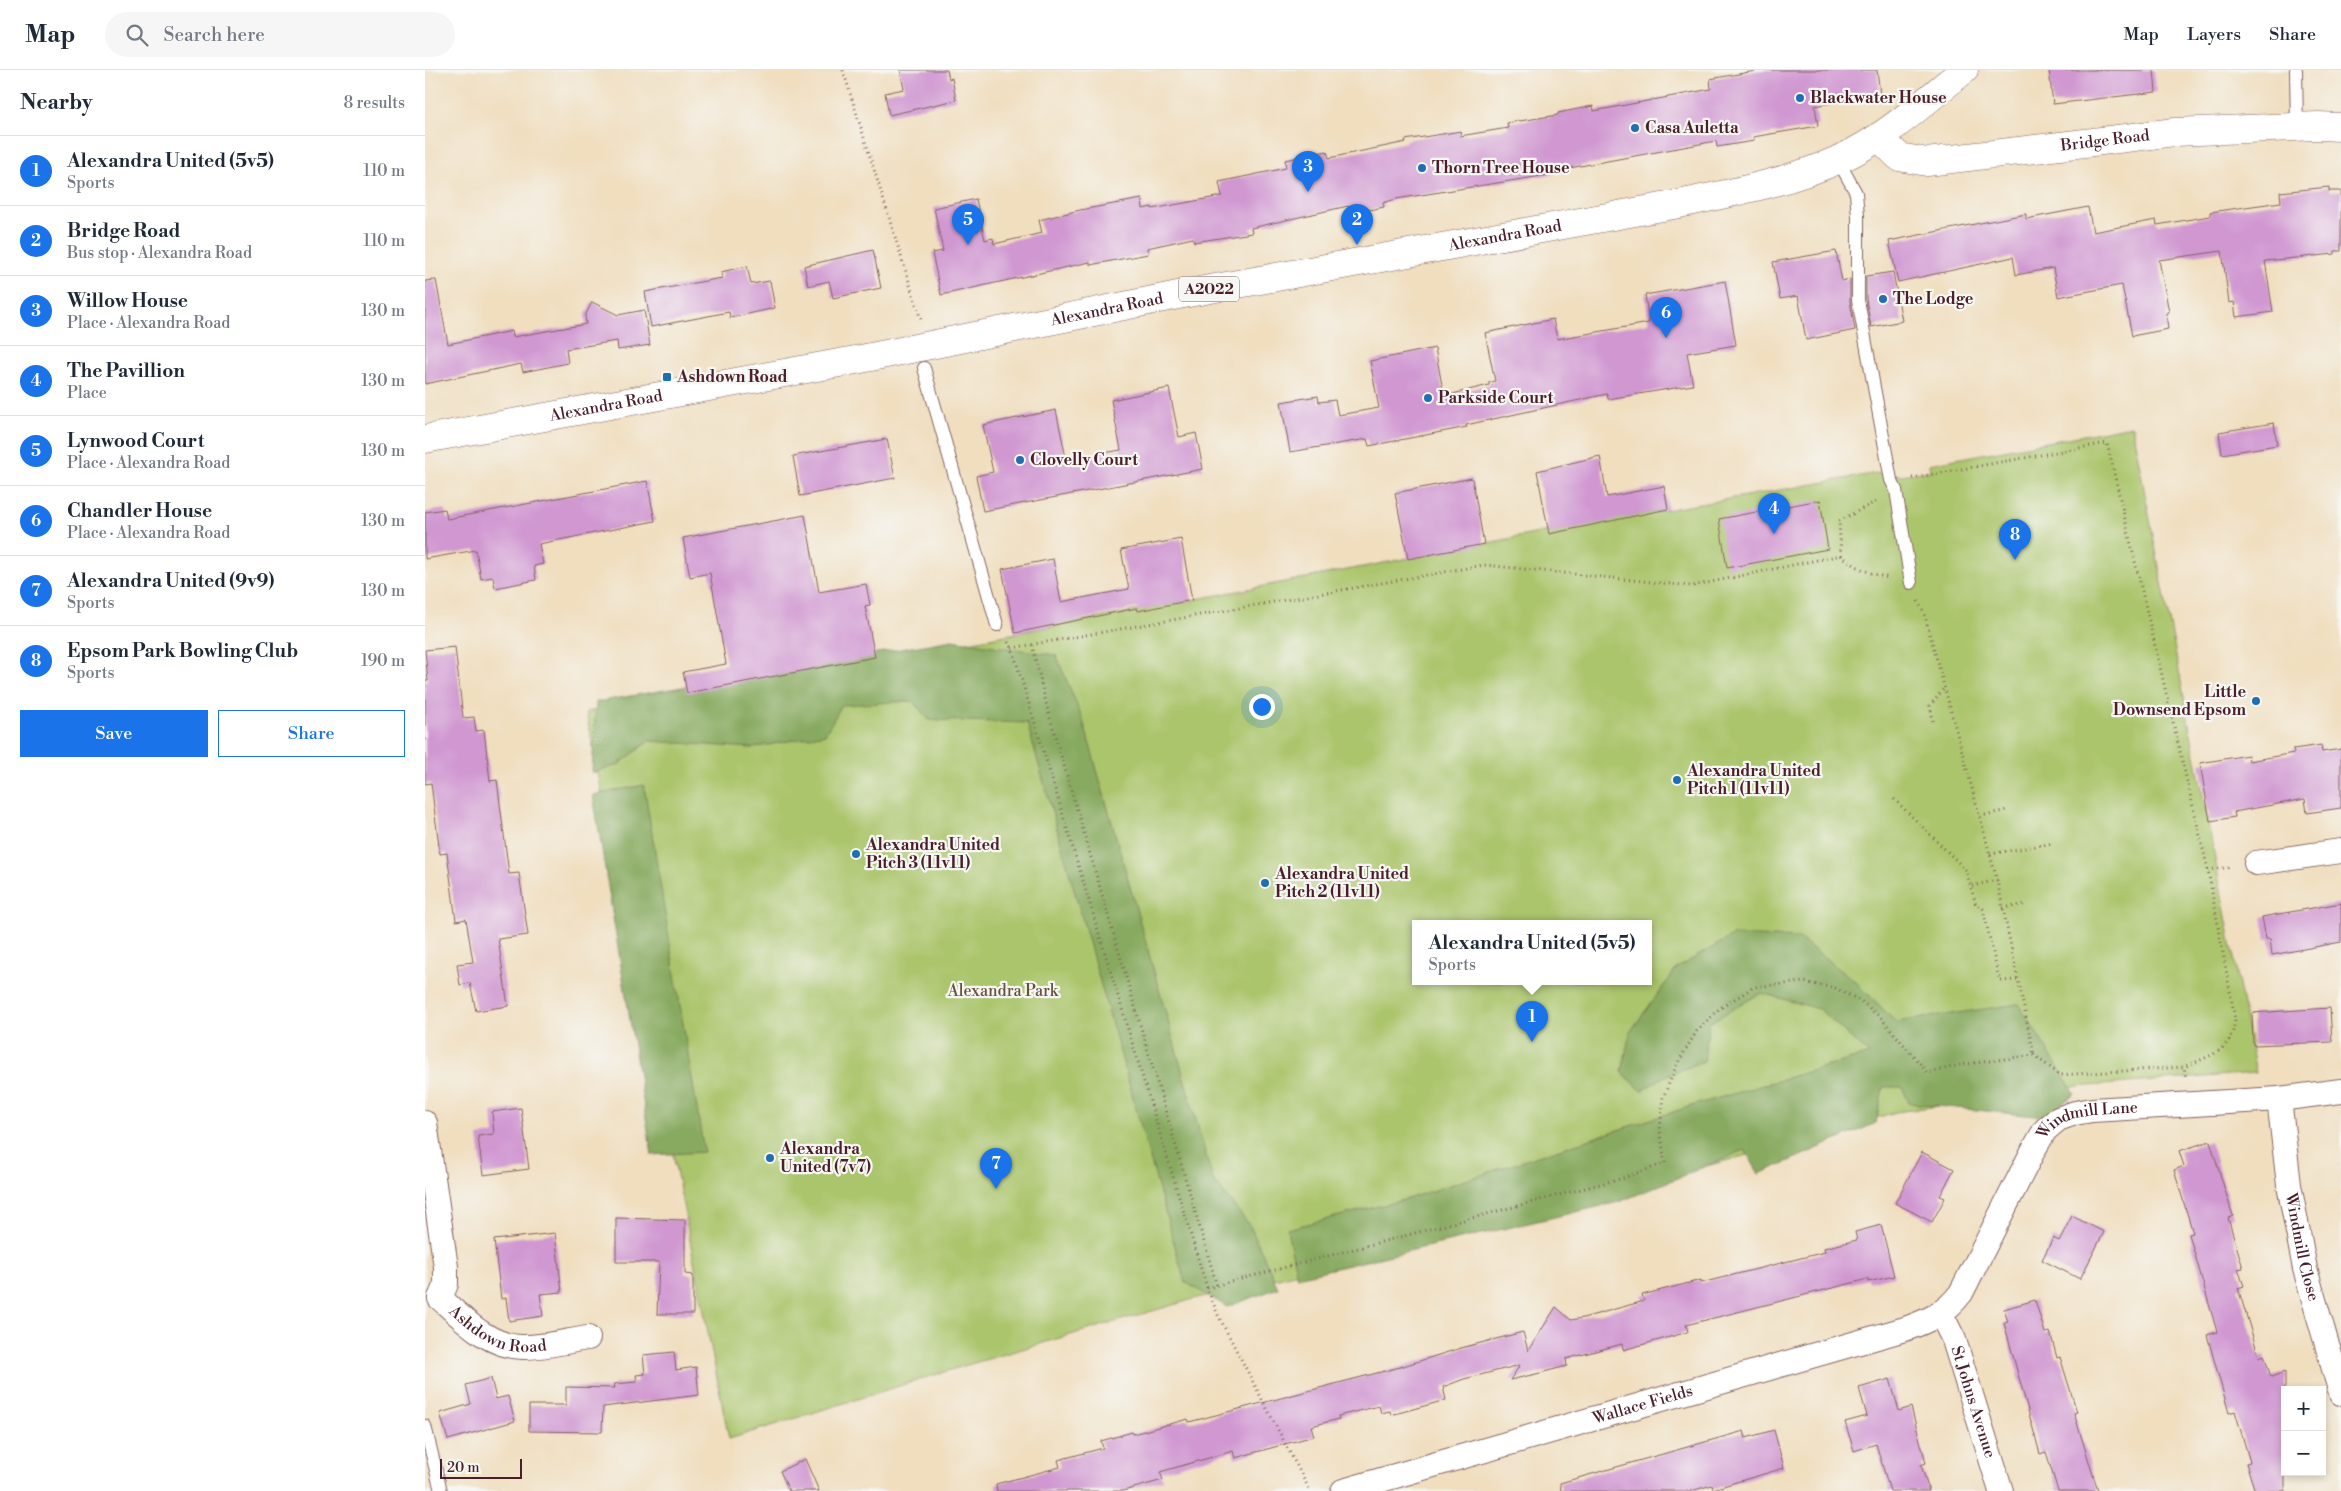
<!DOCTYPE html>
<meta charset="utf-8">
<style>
body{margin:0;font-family:"Libre Bodoni",serif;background:#f6f6f7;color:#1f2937}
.controls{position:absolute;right:15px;bottom:15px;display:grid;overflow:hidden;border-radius:0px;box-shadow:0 2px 8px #0003}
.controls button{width:45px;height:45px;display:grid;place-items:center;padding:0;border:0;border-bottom:1px solid #e0e1e3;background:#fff;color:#1f2937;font:25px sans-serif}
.scale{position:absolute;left:15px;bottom:12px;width:82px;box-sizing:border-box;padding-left:5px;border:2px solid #4a1f2b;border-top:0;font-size:14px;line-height:18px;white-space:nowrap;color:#4a1f2b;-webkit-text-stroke:4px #f6f6f2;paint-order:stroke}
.you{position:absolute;left:836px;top:636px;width:18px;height:18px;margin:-12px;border:4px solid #fff;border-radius:50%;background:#1a73e8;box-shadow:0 0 0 8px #1a73e833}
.badge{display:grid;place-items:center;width:32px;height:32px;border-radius:50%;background:#1a73e8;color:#fff;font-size:16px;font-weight:700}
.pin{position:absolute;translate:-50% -41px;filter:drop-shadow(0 1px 2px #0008)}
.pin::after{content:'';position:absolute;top:26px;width:18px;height:15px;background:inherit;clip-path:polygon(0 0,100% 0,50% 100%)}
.popup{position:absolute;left:987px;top:850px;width:240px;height:65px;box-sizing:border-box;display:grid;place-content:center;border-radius:0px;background:#fff;filter:drop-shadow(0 1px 4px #0005);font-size:16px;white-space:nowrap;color:#747a83}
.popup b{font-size:19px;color:#1f2937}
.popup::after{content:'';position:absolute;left:50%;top:100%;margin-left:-10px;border:10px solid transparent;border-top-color:#fff}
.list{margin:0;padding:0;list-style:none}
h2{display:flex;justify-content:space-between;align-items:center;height:65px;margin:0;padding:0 20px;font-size:21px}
h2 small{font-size:16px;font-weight:400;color:#747a83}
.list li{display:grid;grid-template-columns:32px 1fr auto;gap:15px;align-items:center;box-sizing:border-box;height:70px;padding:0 20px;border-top:1px solid #e0e1e3}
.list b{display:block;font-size:19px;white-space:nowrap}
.list p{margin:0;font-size:16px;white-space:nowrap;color:#747a83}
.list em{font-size:16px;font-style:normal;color:#747a83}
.actions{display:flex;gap:10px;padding:15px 20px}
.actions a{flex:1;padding:11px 0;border:1px solid #1a73e8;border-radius:0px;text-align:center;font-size:18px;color:#1a73e8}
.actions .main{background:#1a73e8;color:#fff}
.icon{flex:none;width:28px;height:28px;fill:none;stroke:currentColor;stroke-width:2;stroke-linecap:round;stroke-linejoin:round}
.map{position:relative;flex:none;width:1916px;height:1421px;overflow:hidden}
header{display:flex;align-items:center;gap:30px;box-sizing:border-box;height:70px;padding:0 25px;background:#fff;border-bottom:1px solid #e0e1e3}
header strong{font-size:24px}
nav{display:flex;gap:28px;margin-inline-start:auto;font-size:18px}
.search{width:350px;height:45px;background:#f6f6f7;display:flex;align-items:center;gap:12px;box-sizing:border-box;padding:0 18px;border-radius:28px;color:#747a83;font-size:19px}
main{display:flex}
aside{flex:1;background:#fff}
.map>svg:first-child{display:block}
.green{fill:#abc56c;stroke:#7a724c;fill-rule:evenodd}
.forest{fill:#88aa60;stroke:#696446}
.building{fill:#d097d1}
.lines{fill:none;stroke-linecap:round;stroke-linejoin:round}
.service-casing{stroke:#84625f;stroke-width:14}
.minor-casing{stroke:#84625f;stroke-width:26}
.secondary-casing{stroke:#84625f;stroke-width:29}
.primary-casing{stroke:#84625f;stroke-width:29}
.path{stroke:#84625f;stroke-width:3;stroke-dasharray:1 4;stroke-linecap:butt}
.service{stroke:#fff;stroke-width:12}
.minor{stroke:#fff;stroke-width:24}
.secondary{stroke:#fff;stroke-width:28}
.primary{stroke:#fff;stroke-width:28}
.poi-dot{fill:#1f6fb2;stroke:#f6f6f2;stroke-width:2}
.labels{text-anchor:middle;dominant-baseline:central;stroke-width:4.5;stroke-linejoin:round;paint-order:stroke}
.shield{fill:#f6f6f2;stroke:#7e6067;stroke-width:1}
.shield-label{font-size:15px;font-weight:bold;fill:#4a1f2b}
.poi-label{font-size:16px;font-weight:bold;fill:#4a1f2b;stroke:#f6f6f2;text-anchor:start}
.street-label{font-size:16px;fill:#4a1f2b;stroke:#f6f6f2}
.park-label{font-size:16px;fill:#67513e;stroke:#f6f6f2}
</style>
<header>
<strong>Map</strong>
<div class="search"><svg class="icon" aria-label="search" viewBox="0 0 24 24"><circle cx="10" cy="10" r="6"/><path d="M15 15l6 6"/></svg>Search here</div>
<nav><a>Map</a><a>Layers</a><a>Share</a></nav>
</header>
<main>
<aside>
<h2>Nearby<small>8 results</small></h2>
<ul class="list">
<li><span class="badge">1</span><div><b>Alexandra United (5v5)</b><p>Sports</p></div><em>110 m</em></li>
<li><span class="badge">2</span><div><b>Bridge Road</b><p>Bus stop · Alexandra Road</p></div><em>110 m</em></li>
<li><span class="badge">3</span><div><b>Willow House</b><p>Place · Alexandra Road</p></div><em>130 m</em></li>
<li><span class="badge">4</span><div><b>The Pavillion</b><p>Place</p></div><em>130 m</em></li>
<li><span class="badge">5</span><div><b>Lynwood Court</b><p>Place · Alexandra Road</p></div><em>130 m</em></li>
<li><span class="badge">6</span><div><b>Chandler House</b><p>Place · Alexandra Road</p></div><em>130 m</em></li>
<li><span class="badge">7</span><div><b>Alexandra United (9v9)</b><p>Sports</p></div><em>130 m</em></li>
<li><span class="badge">8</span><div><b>Epsom Park Bowling Club</b><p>Sports</p></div><em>190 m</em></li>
</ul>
<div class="actions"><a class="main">Save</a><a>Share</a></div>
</aside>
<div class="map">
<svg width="1916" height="1421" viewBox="0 0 1916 1421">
<rect width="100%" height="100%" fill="#f6f6f2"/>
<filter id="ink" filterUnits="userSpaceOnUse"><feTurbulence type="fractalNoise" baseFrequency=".02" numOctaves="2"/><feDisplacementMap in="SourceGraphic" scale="10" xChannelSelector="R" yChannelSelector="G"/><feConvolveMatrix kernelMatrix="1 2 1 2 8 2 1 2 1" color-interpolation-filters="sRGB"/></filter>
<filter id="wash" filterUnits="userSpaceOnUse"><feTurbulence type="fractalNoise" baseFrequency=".0096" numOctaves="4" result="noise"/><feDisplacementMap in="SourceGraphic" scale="20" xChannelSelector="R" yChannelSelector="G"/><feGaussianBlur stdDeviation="1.12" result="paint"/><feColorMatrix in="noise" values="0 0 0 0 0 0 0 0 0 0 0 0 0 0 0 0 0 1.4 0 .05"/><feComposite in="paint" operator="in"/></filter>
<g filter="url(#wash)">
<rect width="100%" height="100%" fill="#f0debf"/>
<path class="green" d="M 1707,356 L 1831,1003 L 1639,1018 L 1471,1042 L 1308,1089 L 796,1223 L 772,1228 L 532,1298 L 304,1369 L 161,642 L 668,549 L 1166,453 L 1452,403 L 1476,405 L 1505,401 L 1504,394 ZM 991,853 L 1223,853 L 1223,911 L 991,911 Z"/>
<g class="forest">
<path d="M 527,570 L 631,585 L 657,647 L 788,1110 L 825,1156 L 853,1218 L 802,1237 L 760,1212 L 602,653 L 504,650 L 487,631 L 417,635 L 400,664 L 327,678 L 224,671 L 193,695 L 167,703 L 171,632 Z"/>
<path d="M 219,715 L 279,1082 L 227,1085 L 168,725 Z"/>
<path d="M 1309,865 L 1374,868 L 1430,911 L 1471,952 L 1593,934 L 1650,1024 L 1619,1047 L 1484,1033 L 1477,1017 L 1458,1017 L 1451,1053 L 1334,1104 L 1320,1080 L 1194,1132 L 872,1207 L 862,1159 L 982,1129 L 1266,1036 L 1444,984 L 1394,939 L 1336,923 L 1284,953 L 1279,991 L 1238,1007 L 1217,1021 L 1197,1002 L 1205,962 L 1252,898 Z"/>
</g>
<g id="blocks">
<g class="building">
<path d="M 475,0 L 522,0 L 524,9 L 527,8 L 531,30 L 464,45 L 460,23 L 479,19 Z"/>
<path d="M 1336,0 L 1452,0 L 1455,24 L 1390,36 L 1393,56 L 1328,67 L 1329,71 L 1292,77 L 1291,71 L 1226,83 L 1128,101 L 1129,104 L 971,129 L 958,133 L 959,137 L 925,144 L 923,136 L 826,158 L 827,163 L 769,172 L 768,168 L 722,178 L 723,184 L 665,195 L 665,192 L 516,225 L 507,183 L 518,181 L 509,138 L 551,129 L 560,170 L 568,168 L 569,174 L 617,163 L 614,150 L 655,140 L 717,129 L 718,139 L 727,137 L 727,139 L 797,126 L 794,112 L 861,98 L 860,90 L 902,81 L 904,88 L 981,72 L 980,70 L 1036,61 L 1035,66 L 1083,58 L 1082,53 L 1133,45 L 1133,43 L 1168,36 L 1169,41 L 1286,19 L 1285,9 Z"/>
<path d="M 1624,0 L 1729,0 L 1731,22 L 1628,34 Z"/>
<path d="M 1904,117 L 1904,121 L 1916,121 L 1916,181 L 1910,181 L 1910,184 L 1840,191 L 1848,242 L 1811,247 L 1809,232 L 1804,233 L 1797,181 L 1734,190 L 1744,242 L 1741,243 L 1743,259 L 1707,266 L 1697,215 L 1633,227 L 1628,198 L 1591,205 L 1588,187 L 1473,212 L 1464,171 L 1601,144 L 1601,149 L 1663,137 L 1668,162 L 1731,150 L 1732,155 L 1785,146 L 1785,142 L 1856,132 L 1855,122 Z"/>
<path d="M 448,180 L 456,218 L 408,228 L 404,211 L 383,216 L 379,196 Z"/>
<path d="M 1411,181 L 1417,211 L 1425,209 L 1425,231 L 1430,260 L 1381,270 L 1373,226 L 1355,229 L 1348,192 Z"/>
<path d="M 322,196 L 326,214 L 345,211 L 350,238 L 305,248 L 304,242 L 226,257 L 220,222 L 297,208 L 296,202 Z"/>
<path d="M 1468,202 L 1477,251 L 1446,257 L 1441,229 L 1441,206 Z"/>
<path d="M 11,210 L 23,274 L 87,261 L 88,267 L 161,254 L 160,246 L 167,232 L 193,245 L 219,240 L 225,275 L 193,280 L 192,271 L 141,279 L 143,293 L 98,302 L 96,294 L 0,314 L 0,211 Z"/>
<path d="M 1300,211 L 1311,275 L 1262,283 L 1268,315 L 1183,329 L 1182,324 L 1041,355 L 1042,357 L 944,376 L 942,369 L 865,382 L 856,332 L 893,326 L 894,332 L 910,330 L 913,345 L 954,338 L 945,291 L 1010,278 L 1019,326 L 1064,315 L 1064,312 L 1070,311 L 1060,263 L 1128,249 L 1132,269 L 1224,253 L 1220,225 Z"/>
<path d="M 744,318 L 754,367 L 771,363 L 778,399 L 558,441 L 551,406 L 568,402 L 558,355 L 631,340 L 641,388 L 646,387 L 646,389 L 696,380 L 686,330 Z"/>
<path d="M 1849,353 L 1852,375 L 1797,384 L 1794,362 Z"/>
<path d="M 462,369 L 470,408 L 375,426 L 368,386 Z"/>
<path d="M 1175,386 L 1182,427 L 1239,416 L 1243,439 L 1124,464 L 1112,401 Z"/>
<path d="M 1047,408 L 1059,474 L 983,489 L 970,423 Z"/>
<path d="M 222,411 L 230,451 L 114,474 L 118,494 L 109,496 L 111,510 L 70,518 L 68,507 L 56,509 L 51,480 L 0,489 L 0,442 L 20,439 L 22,449 Z"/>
<path d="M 1395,430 L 1403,479 L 1302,498 L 1294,449 Z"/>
<path d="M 380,445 L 394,522 L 441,514 L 445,535 L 440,536 L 450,587 L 262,623 L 258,602 L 301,594 L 285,503 L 265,507 L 258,468 Z"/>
<path d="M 756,469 L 767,530 L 713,541 L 712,538 L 590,563 L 577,499 L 628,489 L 636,532 L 704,519 L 696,480 Z"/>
<path d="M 30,577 L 38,648 L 49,647 L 51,661 L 59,660 L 65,711 L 72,710 L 84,804 L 94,803 L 103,865 L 73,869 L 83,936 L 51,941 L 45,913 L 35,915 L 32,894 L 48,892 L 41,849 L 31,851 L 22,783 L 15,784 L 6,713 L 0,714 L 0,611 L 3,611 L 0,580 Z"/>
<path d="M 1896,675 L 1897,682 L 1916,679 L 1916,738 L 1882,743 L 1880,729 L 1809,742 L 1810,747 L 1785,751 L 1775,693 L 1823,685 L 1824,691 L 1869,683 L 1868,679 Z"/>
<path d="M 1916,833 L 1916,872 L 1847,885 L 1845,869 L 1841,869 L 1837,847 Z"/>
<path d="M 1905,938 L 1907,972 L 1828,975 L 1827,943 Z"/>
<path d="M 96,1038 L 104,1099 L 58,1105 L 53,1066 L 69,1064 L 67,1042 Z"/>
<path d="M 1785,1071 L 1808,1146 L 1803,1148 L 1818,1198 L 1813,1199 L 1819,1216 L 1813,1218 L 1834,1287 L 1839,1285 L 1846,1307 L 1860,1302 L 1860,1421 L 1830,1421 L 1821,1393 L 1825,1392 L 1810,1341 L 1804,1343 L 1782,1265 L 1792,1262 L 1764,1164 L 1768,1163 L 1749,1100 L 1759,1096 L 1754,1081 Z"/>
<path d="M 1497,1082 L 1529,1099 L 1515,1126 L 1520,1128 L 1507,1152 L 1470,1133 Z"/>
<path d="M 1647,1146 L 1679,1162 L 1655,1209 L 1617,1190 L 1628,1168 L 1634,1171 Z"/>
<path d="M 191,1148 L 260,1150 L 260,1204 L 268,1205 L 268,1244 L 232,1244 L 234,1192 L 191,1192 Z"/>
<path d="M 1456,1155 L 1469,1206 L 1443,1212 L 1443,1209 L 1261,1255 L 1263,1262 L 1198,1280 L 1197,1274 L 1141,1289 L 1142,1296 L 1111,1304 L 1085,1310 L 1095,1295 L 1039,1309 L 1018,1317 L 1021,1330 L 966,1345 L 965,1341 L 956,1343 L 954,1336 L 913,1346 L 914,1349 L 886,1356 L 889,1366 L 810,1388 L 808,1381 L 735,1402 L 738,1410 L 698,1421 L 572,1421 L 571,1414 L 635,1397 L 633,1390 L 678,1378 L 676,1371 L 707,1362 L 708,1364 L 763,1349 L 764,1352 L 975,1297 L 1036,1278 L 1098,1262 L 1103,1281 L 1131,1237 L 1146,1250 L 1158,1248 L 1219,1231 L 1217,1225 L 1276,1210 L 1276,1213 L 1400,1182 L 1399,1178 L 1432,1170 L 1430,1162 Z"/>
<path d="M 130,1163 L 137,1222 L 115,1224 L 118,1246 L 84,1251 L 81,1228 L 76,1229 L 69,1170 Z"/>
<path d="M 1610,1230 L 1620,1263 L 1625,1262 L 1632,1288 L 1635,1287 L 1652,1342 L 1649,1343 L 1673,1421 L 1633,1421 L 1621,1382 L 1615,1384 L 1579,1253 L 1583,1252 L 1579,1239 Z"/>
<path d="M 249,1282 L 251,1300 L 271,1297 L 274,1325 L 178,1337 L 177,1362 L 104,1361 L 104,1335 L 141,1335 L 141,1317 L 190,1318 L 189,1314 L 212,1312 L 211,1305 L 220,1304 L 218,1285 Z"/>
<path d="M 66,1308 L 71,1329 L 83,1326 L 90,1351 L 23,1370 L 15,1343 L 46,1334 L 41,1315 Z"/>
<path d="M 1465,1309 L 1474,1341 L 1486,1337 L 1501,1393 L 1496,1395 L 1504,1421 L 1465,1421 L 1451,1374 L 1429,1381 L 1420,1352 L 1442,1346 L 1434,1318 Z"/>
<path d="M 1349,1360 L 1359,1398 L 1288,1419 L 1287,1415 L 1266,1421 L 1136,1421 L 1135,1413 L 1319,1361 L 1321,1368 Z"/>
<path d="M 380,1389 L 394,1421 L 364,1421 L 355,1401 Z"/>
</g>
</g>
</g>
<g filter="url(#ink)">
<use href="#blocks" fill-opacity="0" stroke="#84625f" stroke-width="1"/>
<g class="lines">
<defs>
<g id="service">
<path d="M 1871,0 L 1872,57"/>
<path d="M 1413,90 L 1431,123 L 1433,146 L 1433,230 L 1466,410 L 1471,420 L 1486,513"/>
<path d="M 499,298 L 572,555"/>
<path d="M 0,1356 L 16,1421"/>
</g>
<g id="minor">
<path d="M 1831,793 L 1916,781"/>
<path id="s1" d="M 1854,1029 L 1864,1115 L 1880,1199 L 1916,1323"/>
<path d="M 0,1053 L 21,1197 L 21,1214 L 15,1228"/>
<path id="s2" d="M 15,1228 C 37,1248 65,1278 99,1277 C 120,1277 142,1271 163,1268"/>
<path id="s3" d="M 1516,1244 L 1529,1270 L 1576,1421"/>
<path id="s4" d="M 918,1421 L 1480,1259 C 1503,1251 1521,1243 1536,1223 L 1609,1079 L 1620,1060 L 1633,1049 L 1650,1043 L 1667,1040 L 1854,1029 L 1916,1021"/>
</g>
<g id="secondary">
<path id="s5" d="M 1454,67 L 1474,87 L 1502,92 L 1750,62 L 1893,56 L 1916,57"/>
</g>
<g id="primary">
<path id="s6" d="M 0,369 L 436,289 L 763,223 L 1254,134 C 1309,122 1364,112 1415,89 C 1461,68 1500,31 1539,0"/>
</g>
</defs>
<use href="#service" class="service-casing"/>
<use href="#minor" class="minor-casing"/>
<use href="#secondary" class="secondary-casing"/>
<use href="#primary" class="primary-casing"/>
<g class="path">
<path d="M 418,0 L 496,250"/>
<path d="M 1487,408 L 1682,373 L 1783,800 L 1810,949 C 1808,981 1786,985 1759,997"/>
<path d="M 1416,485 C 1431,498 1445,504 1465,508"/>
<path d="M 1493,531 L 1500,546 L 1572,810 L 1609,985"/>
<path d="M 583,572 L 587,578 L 782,1218 L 793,1245 L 885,1421"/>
<path d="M 607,575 L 623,641 L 792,1216"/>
<path d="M 587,578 L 1059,495 L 1267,516 L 1416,485 L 1414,451 L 1452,431"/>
<path d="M 1508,651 L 1505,636 L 1520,617"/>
<path d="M 1469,729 L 1541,800 L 1551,835 L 1558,839 L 1573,905 L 1576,911 L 1592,910"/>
<path d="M 1555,746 L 1582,740"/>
<path d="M 1565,784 L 1629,773"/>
<path d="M 1783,800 L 1806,797"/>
<path d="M 1547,816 L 1572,810"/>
<path d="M 1578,838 L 1602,834"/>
<path d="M 782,1218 L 1198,1108 L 1240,1093 L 1235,1060 L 1238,1028 L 1252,994 L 1272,961 L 1295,938 L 1329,917 L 1379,912 L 1410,918 L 1436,931 L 1456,948 L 1503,1003 L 1535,995 L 1609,985 L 1635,1005 L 1759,997 L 1761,1008"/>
</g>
<use href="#service" class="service"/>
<use href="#minor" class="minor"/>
<use href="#secondary" class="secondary"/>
<use href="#primary" class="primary"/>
</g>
</g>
<g class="poi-dot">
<circle cx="1375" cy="28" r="5"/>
<circle cx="1210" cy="58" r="5"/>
<circle cx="997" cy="98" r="5"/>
<circle cx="1458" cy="229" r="5"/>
<rect x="237" y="302" width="10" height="10" rx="2.5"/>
<circle cx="1003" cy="328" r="5"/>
<circle cx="595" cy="390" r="5"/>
<circle cx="1831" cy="631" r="5"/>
<circle cx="1252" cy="710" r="5"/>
<circle cx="431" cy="784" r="5"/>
<circle cx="840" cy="813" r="5"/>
<circle cx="345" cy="1088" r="5"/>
</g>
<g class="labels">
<rect class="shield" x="754" y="206.5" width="60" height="25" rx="4"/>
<g class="shield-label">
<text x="784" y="219">A2022</text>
</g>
<g class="poi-label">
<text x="1385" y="28">Blackwater House</text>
<text x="1220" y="58">Casa Auletta</text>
<text x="1007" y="98">Thorn Tree House</text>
<text x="1468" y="229">The Lodge</text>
<text x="252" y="307">Ashdown Road</text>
<text x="1013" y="328">Parkside Court</text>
<text x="605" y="390">Clovelly Court</text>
<text x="1821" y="622" text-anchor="end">Little<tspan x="1821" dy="18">Downsend Epsom</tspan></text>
<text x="1262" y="701">Alexandra United<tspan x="1262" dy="18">Pitch 1 (11v11)</tspan></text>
<text x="441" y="775">Alexandra United<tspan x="441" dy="18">Pitch 3 (11v11)</tspan></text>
<text x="850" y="804">Alexandra United<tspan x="850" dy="18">Pitch 2 (11v11)</tspan></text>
<text x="355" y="1079">Alexandra<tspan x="355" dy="18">United (7v7)</tspan></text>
</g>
<g class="street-label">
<text stroke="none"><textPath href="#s5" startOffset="236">Bridge Road</textPath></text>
<text stroke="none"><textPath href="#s6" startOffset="1099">Alexandra Road</textPath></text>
<text stroke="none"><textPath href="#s6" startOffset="694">Alexandra Road</textPath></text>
<text stroke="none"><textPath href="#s6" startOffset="184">Alexandra Road</textPath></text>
<text stroke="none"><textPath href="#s4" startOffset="881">Windmill Lane</textPath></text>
<text stroke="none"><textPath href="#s1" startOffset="150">Windmill Close</textPath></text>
<text stroke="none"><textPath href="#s2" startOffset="69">Ashdown Road</textPath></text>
<text stroke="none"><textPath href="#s3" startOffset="94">St Johns Avenue</textPath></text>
<text stroke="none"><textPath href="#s4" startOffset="312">Wallace Fields</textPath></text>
</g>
<g class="park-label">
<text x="578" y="921">Alexandra Park</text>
</g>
</g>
</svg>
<div class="controls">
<button>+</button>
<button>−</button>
</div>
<div class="scale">20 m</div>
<div class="you"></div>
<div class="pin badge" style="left:1107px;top:972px">1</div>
<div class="popup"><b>Alexandra United (5v5)</b>Sports</div>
<div class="pin badge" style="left:932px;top:175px">2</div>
<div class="pin badge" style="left:883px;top:122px">3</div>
<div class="pin badge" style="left:1349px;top:464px">4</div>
<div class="pin badge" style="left:543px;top:175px">5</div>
<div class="pin badge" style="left:1241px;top:268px">6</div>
<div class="pin badge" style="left:571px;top:1119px">7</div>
<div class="pin badge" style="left:1590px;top:490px">8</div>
</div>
</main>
